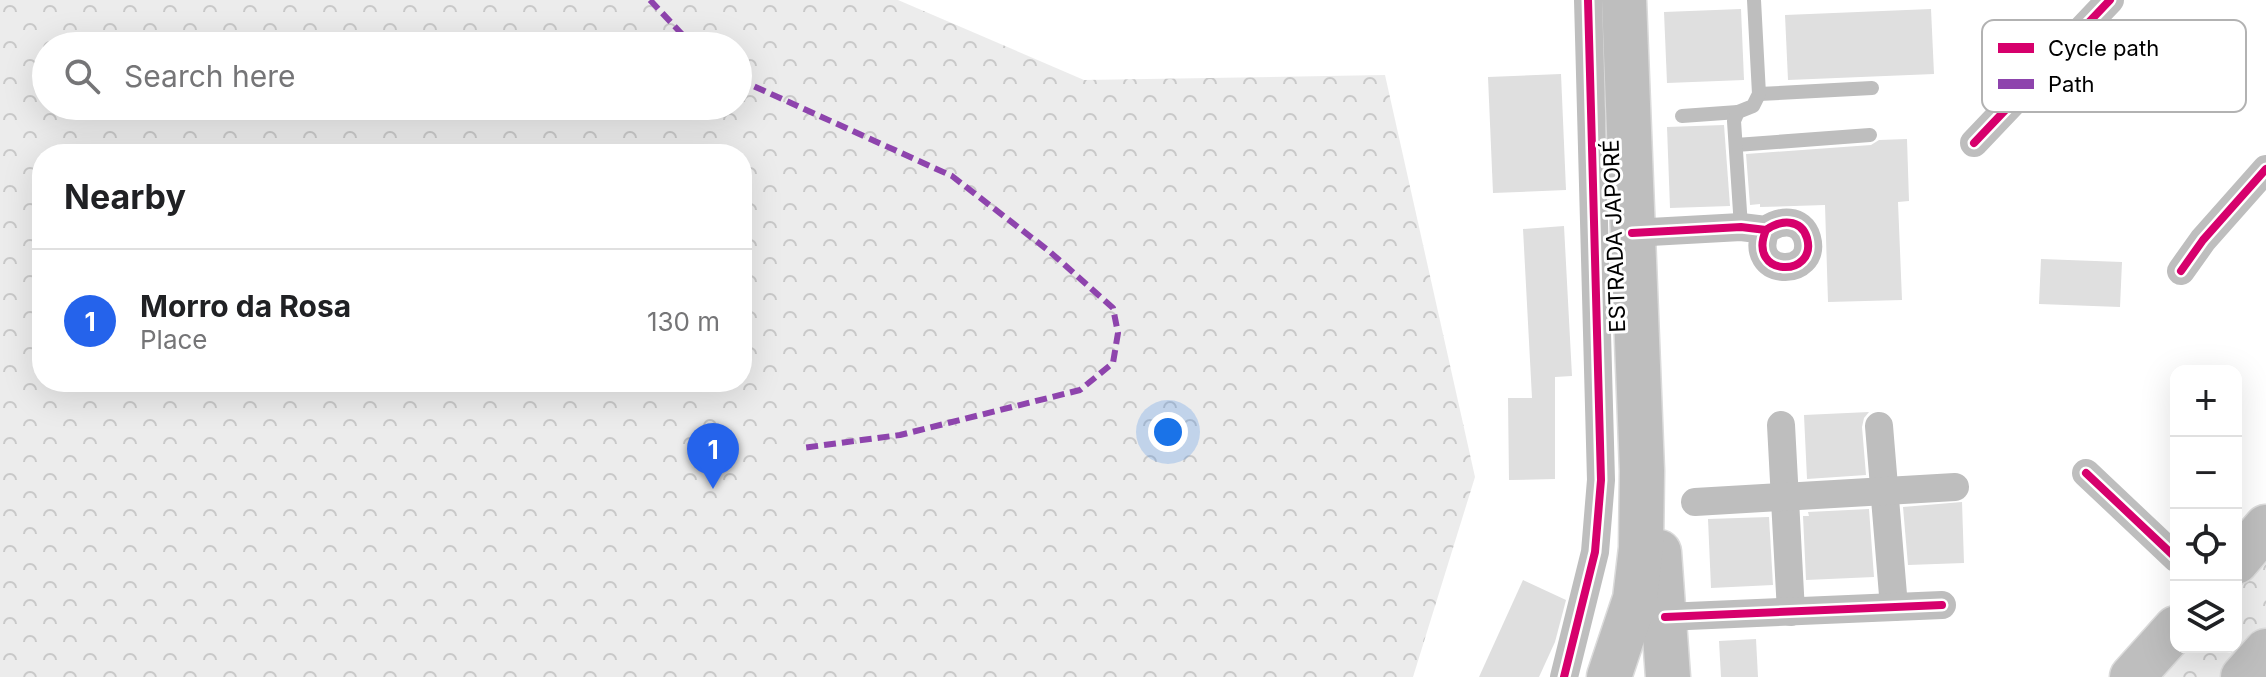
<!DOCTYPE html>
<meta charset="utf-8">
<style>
body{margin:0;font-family:Inter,sans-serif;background:#f6f6f6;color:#202124}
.controls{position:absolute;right:24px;bottom:24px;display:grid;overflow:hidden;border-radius:16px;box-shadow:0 8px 32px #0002}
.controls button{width:72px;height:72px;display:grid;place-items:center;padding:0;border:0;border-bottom:2px solid #e0e0e0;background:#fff;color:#202124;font:40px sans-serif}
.you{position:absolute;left:1168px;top:432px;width:28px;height:28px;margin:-20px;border:6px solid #fff;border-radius:50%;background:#1a73e8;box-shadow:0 0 0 12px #1a73e833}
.badge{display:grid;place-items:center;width:52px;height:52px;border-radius:50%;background:#2563eb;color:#fff;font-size:26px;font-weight:700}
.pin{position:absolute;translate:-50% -66px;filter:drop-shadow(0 2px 4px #0008)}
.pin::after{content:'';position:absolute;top:42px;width:28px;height:24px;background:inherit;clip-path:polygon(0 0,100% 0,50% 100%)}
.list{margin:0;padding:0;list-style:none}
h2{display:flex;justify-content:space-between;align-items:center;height:104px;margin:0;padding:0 32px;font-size:34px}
h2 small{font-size:26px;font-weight:400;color:#757577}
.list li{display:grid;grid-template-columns:52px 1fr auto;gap:24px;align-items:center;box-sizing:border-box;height:144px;padding:0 32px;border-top:2px solid #e0e0e0}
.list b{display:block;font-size:30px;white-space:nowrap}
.list p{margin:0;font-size:26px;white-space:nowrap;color:#757577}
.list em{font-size:26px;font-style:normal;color:#757577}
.icon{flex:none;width:44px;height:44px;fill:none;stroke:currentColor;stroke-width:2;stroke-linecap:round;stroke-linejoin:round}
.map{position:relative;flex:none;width:2266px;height:677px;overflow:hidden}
.search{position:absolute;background:#fff;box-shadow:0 8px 32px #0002;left:32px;top:32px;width:720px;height:88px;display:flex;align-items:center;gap:20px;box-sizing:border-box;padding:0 28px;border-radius:44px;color:#757577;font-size:30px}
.panel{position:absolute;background:#fff;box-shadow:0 8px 32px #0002;left:32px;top:144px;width:720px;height:248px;border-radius:32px}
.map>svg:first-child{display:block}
.forest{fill:url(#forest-crowns);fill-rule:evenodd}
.building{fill:#dfdfdf}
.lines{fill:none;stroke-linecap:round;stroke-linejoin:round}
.primary-casing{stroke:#dbdbdb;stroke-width:47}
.service{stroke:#bebebe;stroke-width:14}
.minor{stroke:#bebebe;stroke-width:28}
.primary{stroke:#bebebe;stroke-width:44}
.quiet{stroke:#8e44ad;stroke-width:6;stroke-dasharray:12 6;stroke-linecap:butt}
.cycleway-casing{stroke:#fff;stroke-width:13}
.cycleway{stroke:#d6006c;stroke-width:8}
.labels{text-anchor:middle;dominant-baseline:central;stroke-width:6;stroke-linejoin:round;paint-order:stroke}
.street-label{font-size:22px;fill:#000;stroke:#fff}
.key{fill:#fff;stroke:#b2b2b2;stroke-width:2}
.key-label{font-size:22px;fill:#000}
</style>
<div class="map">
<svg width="2266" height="677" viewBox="0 0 2266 677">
<defs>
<pattern id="forest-crowns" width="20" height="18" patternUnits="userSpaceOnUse" patternTransform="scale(2)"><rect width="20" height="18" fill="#ececec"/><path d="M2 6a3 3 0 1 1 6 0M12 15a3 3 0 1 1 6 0" fill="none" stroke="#c9c9c9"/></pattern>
</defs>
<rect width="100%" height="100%" fill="#fff"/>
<g class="forest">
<path d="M 0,0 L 898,0 L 1084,80 L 1385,75 L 1475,477 L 1413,677 L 0,677 ZM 738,46 L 738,106 L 46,106 L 46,46 ZM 742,154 L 742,382 L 42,382 L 42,154 Z"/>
<path d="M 2266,528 L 2266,677 L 2131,677 L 2176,647 L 2236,647 L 2236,564 Z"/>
</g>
<g class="building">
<path d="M 1741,9 L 1744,80 L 1667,83 L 1664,12 Z"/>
<path d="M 1931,9 L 1934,74 L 1788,80 L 1785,15 Z"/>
<path d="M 1561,74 L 1566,190 L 1493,193 L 1488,77 Z"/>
<path d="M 1724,125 L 1730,206 L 1670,208 L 1667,127 Z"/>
<path d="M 1907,139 L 1909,201 L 1898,202 L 1902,300 L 1828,302 L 1825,205 L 1760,207 L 1760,204 L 1750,205 L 1746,154 L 1871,145 L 1879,140 Z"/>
<path d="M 1564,226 L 1572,376 L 1555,377 L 1555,479 L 1509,480 L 1508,398 L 1532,398 L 1523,229 Z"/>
<path d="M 2041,259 L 2122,262 L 2120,307 L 2039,304 Z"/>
<path d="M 1869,412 L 1864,418 L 1862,427 L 1866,475 L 1807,479 L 1804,415 Z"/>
<path d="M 1962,502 L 1964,563 L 1908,565 L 1903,507 Z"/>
<path d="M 1869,509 L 1874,577 L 1806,580 L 1803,516 L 1809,516 L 1808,512 Z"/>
<path d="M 1769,517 L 1773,585 L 1711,588 L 1708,519 Z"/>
<path d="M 1523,580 L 1566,600 L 1555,642 L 1539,677 L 1479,677 Z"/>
<path d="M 1756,639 L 1758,677 L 1721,677 L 1719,641 Z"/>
</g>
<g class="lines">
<defs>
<g id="primary">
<path d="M 1659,552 L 1668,677"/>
<path d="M 2236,562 L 2266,527"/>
<path d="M 1609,677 L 1635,599 L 1641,548 L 1642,471 L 1624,0"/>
<path d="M 2132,677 L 2176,628"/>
<path d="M 2243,677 L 2266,651"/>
</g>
</defs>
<use href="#primary" class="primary-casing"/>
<g class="service">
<path d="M 1759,94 L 1872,88"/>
<path d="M 1682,116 L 1738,112"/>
<path d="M 1736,145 L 1870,135"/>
<path d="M 1741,227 L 1734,121 L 1738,112 L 1753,106 L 1759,94 L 1754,0"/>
</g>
<g class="minor">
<path d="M 1974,143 L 2110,0"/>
<path d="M 1632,233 L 1741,227 L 1766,230 C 1780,220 1801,218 1807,238 C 1818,278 1746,278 1766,230"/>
<path d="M 2181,271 L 2203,240 L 2266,169"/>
<path d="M 1781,425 L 1791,612"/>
<path d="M 1879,426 L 1894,607"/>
<path d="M 2086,473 L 2176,558"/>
<path d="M 1695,502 L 1955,487"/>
<path d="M 1665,617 L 1942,605"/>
<path d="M 1564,677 L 1595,552 L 1601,480 L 1588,0"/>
</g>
<use href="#primary" class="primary"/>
<g class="quiet">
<path d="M 650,0 L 693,46"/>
<path d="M 738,79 L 952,176 L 1049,251 L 1113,308 L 1118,333 L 1113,363 L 1080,390 L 900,435 L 802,448"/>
</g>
<defs>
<g id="cycleway">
<path d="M 1974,143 L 2110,0"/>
<path d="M 1632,233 L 1741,227 L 1766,230 C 1780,220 1801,218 1807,238 C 1818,278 1746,278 1766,230"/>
<path d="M 2181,271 L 2203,240 L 2266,169"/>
<path d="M 2086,473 L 2176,558"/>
<path d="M 1665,617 L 1942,605"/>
<path d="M 1564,677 L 1595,552 L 1601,480 L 1588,0"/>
</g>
</defs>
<use href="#cycleway" class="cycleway-casing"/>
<use href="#cycleway" class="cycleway"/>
</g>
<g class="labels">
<g class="street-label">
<text transform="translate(1614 236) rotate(-92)">ESTRADA JAPORÉ</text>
</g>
</g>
<rect x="1982" y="20" width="264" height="92" rx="12" class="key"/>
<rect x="1998" y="43" width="36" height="10" fill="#d6006c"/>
<rect x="1998" y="79" width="36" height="10" fill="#8e44ad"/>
<g class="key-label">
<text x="2048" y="56">Cycle path</text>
<text x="2048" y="92">Path</text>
</g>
</svg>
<div class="controls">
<button>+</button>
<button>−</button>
<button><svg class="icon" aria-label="locate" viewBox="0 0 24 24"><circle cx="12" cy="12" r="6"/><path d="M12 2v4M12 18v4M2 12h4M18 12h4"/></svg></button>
<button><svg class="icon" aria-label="layers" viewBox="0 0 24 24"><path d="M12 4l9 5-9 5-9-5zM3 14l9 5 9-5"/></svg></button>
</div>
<div class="you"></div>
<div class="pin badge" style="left:713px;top:489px">1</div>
<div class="search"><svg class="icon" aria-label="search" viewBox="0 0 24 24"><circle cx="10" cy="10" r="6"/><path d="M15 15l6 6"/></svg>Search here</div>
<section class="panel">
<h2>Nearby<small></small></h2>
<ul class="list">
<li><span class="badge">1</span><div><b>Morro da Rosa</b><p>Place</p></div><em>130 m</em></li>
</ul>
</section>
</div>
